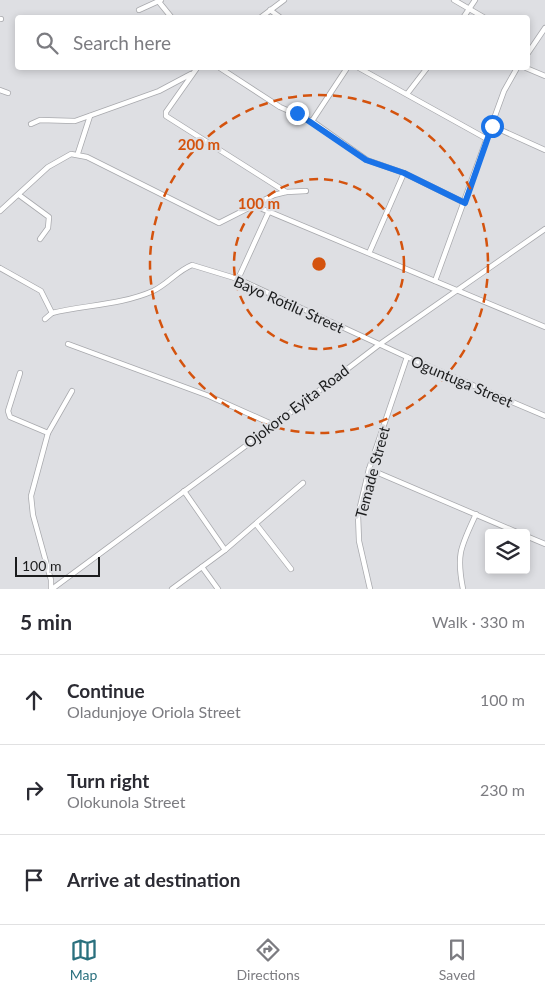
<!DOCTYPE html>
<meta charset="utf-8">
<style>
body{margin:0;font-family:Lato,sans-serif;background:#f2f2f3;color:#2b2b33}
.controls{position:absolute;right:15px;bottom:15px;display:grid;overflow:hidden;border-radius:5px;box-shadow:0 2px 8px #0003}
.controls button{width:45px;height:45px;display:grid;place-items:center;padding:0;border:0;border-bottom:1px solid #e1e1e2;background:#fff;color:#2b2b33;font:25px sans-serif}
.scale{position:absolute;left:15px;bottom:12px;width:85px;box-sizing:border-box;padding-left:5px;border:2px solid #1b1c1d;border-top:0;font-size:14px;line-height:18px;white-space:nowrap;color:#1b1c1d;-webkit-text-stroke:4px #dedfe3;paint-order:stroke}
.stop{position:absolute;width:15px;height:15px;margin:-11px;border:4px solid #1a73e8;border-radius:50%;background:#fff}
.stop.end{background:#1a73e8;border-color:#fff;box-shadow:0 1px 5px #0008}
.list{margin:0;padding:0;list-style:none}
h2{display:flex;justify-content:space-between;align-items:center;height:65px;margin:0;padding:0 20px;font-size:21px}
h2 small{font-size:16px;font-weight:400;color:#7c7c81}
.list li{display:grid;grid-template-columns:32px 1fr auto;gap:15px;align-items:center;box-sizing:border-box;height:90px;padding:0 20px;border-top:1px solid #e1e1e2}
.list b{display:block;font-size:19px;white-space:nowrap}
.list p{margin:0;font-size:16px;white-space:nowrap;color:#7c7c81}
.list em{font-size:16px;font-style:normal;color:#7c7c81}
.icon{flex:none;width:28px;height:28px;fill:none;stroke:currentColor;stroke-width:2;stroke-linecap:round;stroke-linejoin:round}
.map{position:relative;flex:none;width:545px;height:589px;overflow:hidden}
.search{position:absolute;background:#fff;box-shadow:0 2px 8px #0003;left:15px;right:15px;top:15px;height:55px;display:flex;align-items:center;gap:12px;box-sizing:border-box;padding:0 18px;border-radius:5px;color:#7c7c81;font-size:19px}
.sheet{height:335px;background:#fff}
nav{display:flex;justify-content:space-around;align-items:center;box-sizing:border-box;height:70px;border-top:1px solid #e1e1e2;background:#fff;font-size:14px;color:#7c7c81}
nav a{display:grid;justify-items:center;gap:2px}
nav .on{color:#2a707e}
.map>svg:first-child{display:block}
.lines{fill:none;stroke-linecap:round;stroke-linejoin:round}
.minor-casing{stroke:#a8a9ad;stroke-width:6}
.minor{stroke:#fff;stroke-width:4.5}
.route{stroke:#1a73e8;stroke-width:6}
.ring{fill:none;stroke:#d4530e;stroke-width:2.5;stroke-dasharray:9 6}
.labels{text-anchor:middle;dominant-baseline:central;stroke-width:4.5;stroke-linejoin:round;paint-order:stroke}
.street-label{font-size:15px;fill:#1b1c1d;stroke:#dedfe3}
.centre{fill:#d4530e;stroke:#dedfe3;stroke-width:2.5}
.ring-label{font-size:15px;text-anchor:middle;font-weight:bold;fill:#d4530e;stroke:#dedfe3;stroke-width:4.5;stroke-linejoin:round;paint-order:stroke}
</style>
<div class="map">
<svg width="545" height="589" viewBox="0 0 545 589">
<rect width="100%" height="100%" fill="#dedfe3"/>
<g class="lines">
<defs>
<g id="minor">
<path d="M 454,0 L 485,18"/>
<path d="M 159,2 L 172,18"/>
<path d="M 139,10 L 161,0"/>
<path d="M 270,10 L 281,18"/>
<path d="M 260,18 L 284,0"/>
<path d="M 463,18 L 475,0"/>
<path d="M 0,19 L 1,19"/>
<path d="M 528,53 L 545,28"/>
<path d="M 197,68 L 166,112 L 166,116 L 286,192"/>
<path d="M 220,68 L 280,107 L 312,121 L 367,160 L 404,173 L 465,203"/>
<path d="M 359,68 L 487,139"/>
<path d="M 526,68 L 545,76"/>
<path d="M 0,90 L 8,93"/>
<path d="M 407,94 L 427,68"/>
<path d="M 312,121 L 347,68"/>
<path d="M 31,124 L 40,120 L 75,121 L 159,91 L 191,74"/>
<path d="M 492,126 L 545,150"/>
<path d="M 78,153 L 90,116"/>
<path d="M 19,195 L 49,217 L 48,228 L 40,239"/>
<path d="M 253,205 L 545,327"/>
<path d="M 0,211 L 48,167 L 71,154 L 87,157 L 219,223 L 274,195 L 286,192 L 306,191"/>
<path d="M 370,251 L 404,173"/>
<path d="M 0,268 L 41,291 L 52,313"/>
<path d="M 238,279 L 269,211"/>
<path d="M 435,281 L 504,91 L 517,68"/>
<path d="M 45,319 L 52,313 C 85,305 121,305 153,291 C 168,284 177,271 192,265 L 238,279 L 407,357 L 545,416"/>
<path d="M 68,344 L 209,396 L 274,425"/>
<path d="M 20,373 L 8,411 L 10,417 L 48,433"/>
<path d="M 369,469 L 519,533"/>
<path d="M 184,491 L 225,550"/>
<path d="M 256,524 L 291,569"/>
<path d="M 526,536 L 545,544"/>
<path d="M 202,567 L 218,589"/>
<path d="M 51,589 L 51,580 L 33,515 L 31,496 L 48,433 L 72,391"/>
<path d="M 52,589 L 274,425 L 380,344 L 545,229"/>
<path d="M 172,589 L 225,550 L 303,483"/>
<path d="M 370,589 L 359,541 L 358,515 L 369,469 L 407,357"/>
<path d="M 463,589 C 456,553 461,547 476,514"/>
</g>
</defs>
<use href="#minor" class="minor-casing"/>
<use href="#minor" class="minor"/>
</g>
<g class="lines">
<path class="route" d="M 297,113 L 366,160 L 404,173 L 465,203 L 492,126"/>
</g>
<g class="ring">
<circle cx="319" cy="264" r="85"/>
<circle cx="319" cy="264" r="169"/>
</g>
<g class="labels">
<g class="street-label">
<text transform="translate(289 304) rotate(24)">Bayo Rotilu Street</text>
<text transform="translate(462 381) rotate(23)">Oguntuga Street</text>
<text transform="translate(296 406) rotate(-37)">Ojokoro Eyita Road</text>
<text transform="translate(372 472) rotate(-75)">Temade Street</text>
</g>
</g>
<circle cx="319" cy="264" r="8" class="centre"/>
<g class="ring-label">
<text x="199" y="150">200 m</text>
<text x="259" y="209">100 m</text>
</g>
</svg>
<div class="controls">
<button><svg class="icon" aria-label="layers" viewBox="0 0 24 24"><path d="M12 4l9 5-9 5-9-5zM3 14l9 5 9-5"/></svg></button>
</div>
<div class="scale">100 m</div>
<div class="stop" style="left:492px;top:126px"></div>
<div class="stop end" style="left:297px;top:113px"></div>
<div class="search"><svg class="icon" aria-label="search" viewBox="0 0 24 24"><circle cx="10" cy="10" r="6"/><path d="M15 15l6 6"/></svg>Search here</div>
</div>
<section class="sheet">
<h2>5 min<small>Walk · 330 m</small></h2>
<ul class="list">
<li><svg class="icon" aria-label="ahead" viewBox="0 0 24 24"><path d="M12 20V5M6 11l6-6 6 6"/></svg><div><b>Continue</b><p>Oladunjoye Oriola Street</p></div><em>100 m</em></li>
<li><svg class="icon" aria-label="right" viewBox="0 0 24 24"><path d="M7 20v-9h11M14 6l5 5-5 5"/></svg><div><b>Turn right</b><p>Olokunola Street</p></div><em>230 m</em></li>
<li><svg class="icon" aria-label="arrive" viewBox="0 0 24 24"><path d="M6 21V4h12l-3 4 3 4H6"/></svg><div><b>Arrive at destination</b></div></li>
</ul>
</section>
<nav>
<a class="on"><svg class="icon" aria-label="map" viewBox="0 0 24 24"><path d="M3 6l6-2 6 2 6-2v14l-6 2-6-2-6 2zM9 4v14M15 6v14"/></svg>Map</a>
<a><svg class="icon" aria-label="directions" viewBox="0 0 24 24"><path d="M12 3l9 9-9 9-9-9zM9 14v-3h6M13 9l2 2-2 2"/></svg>Directions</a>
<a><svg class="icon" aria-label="saved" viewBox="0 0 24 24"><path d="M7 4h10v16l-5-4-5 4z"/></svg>Saved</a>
</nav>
